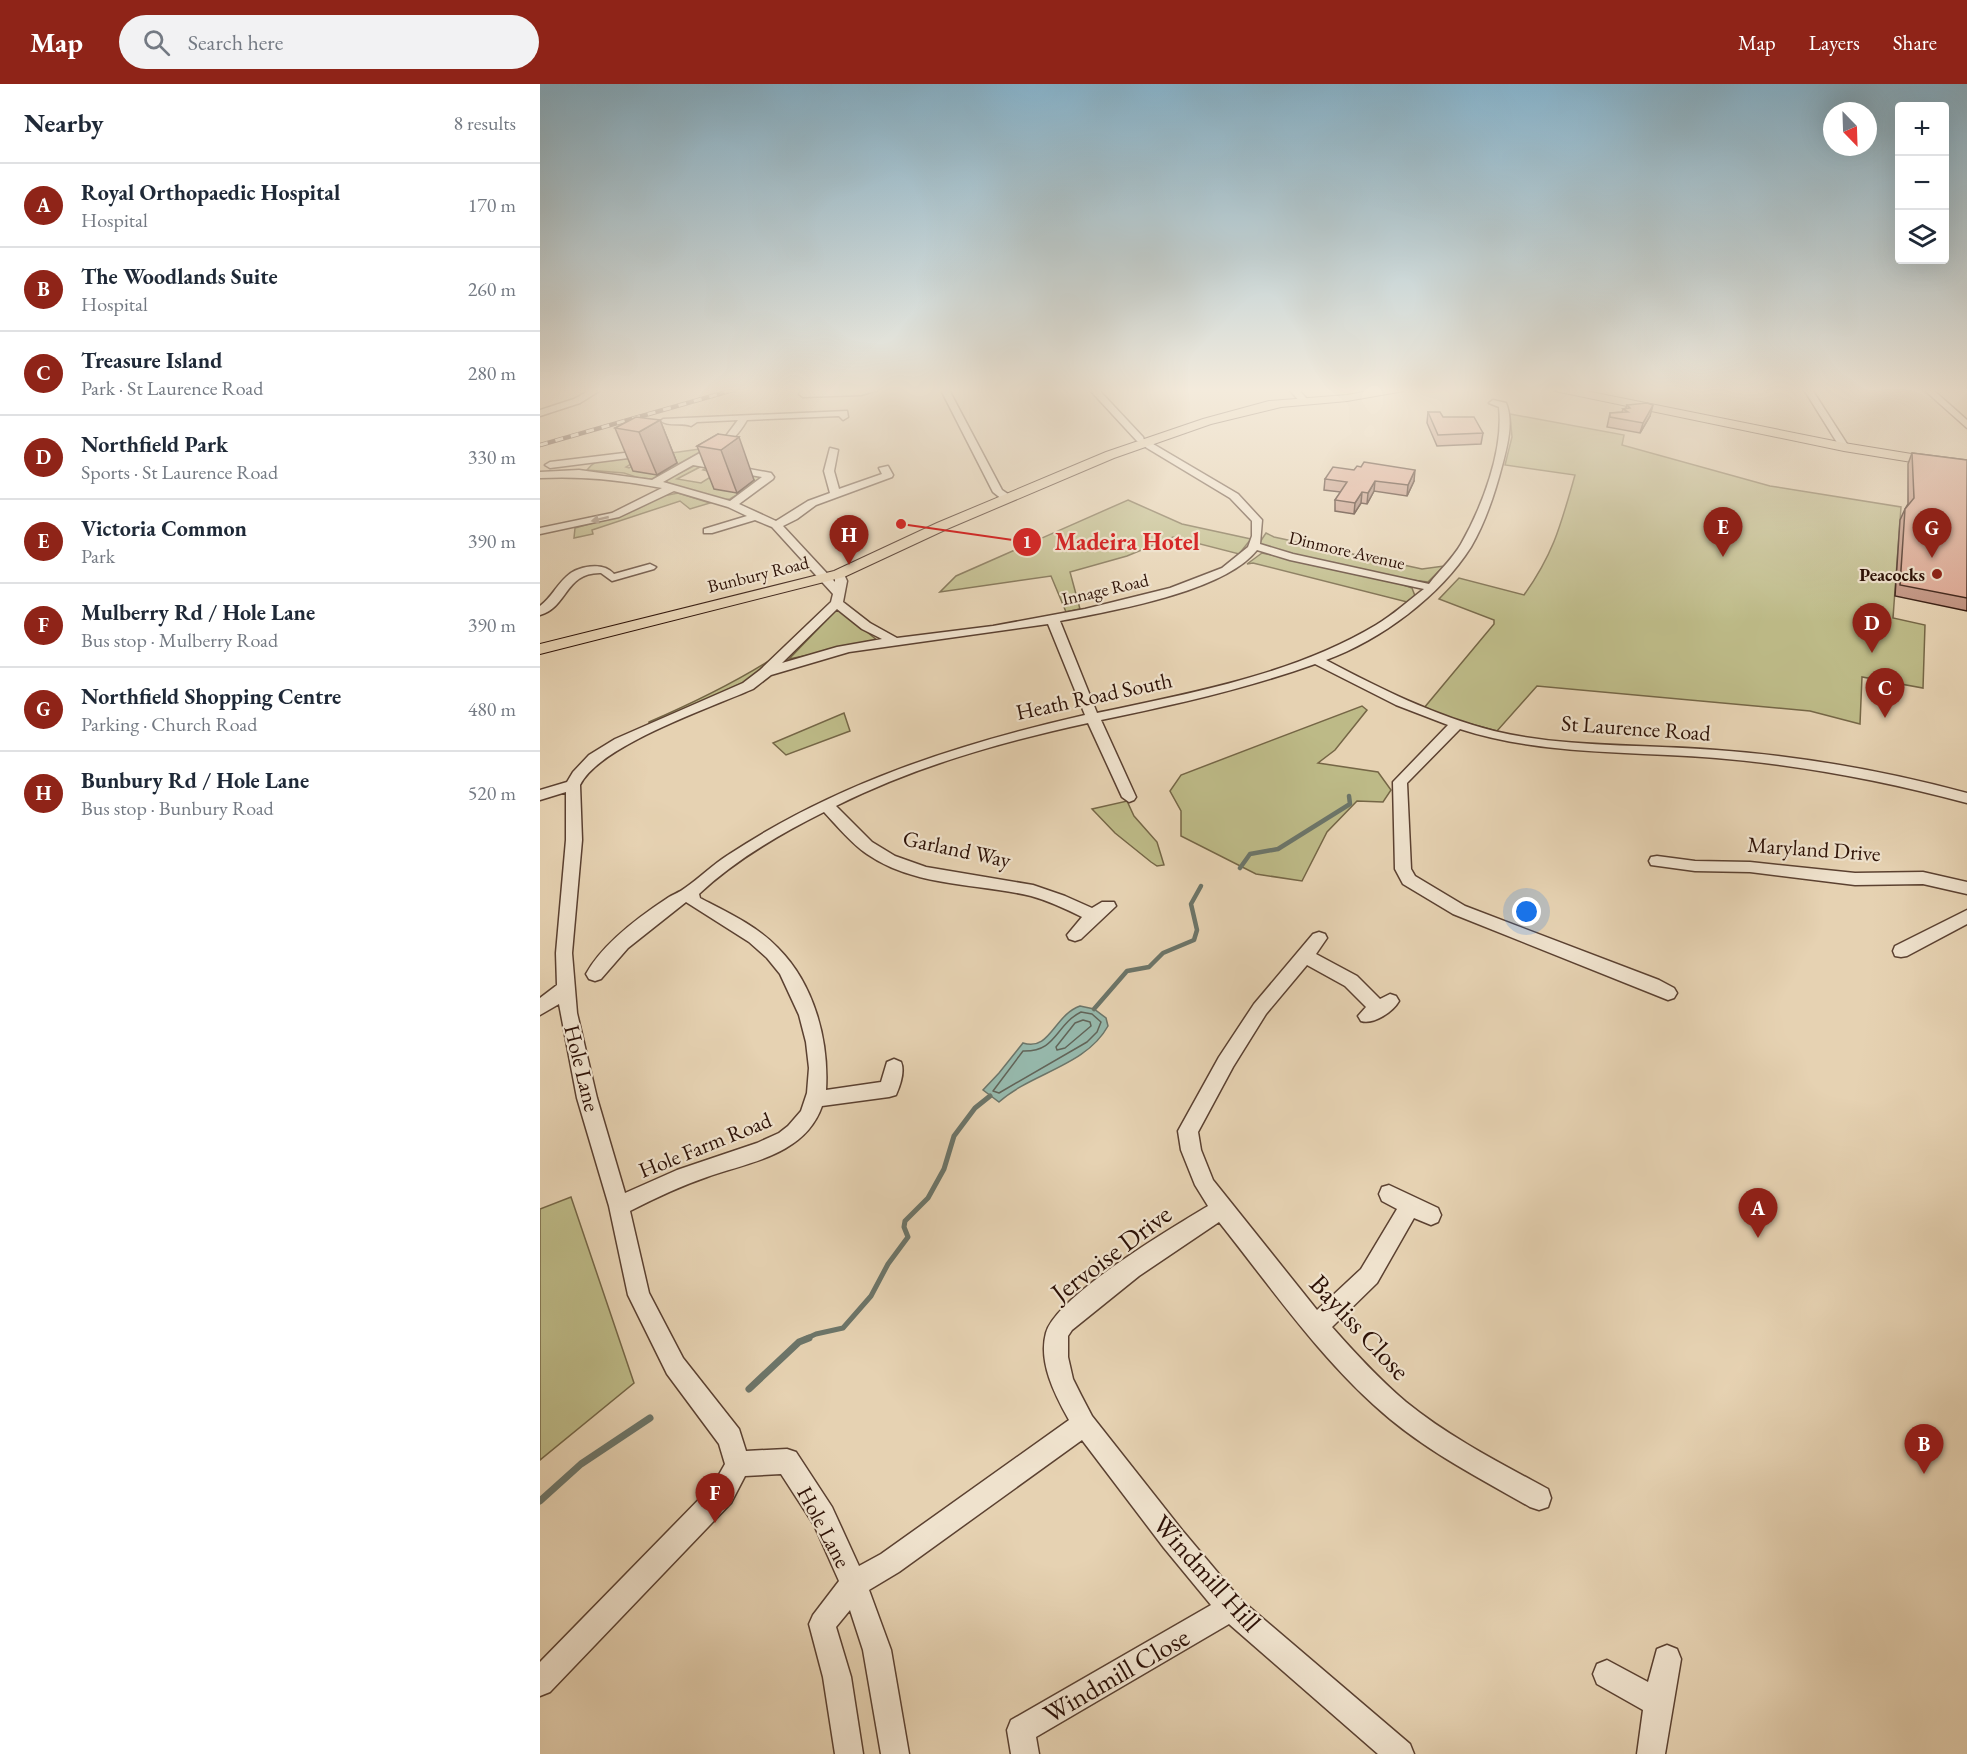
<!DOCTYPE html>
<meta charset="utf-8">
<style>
body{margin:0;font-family:"EB Garamond",serif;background:#f2f2f3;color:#1f2937}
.controls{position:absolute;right:18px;top:18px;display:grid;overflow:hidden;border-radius:6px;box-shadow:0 6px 24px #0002}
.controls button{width:54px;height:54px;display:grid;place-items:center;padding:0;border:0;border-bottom:2px solid #e0e1e3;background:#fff;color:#1f2937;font:30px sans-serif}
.compass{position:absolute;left:1283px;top:18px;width:54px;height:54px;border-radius:50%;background:#fff;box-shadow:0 6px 24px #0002;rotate:157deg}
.you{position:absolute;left:987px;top:828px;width:21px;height:21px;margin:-15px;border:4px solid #fff;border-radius:50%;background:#1a73e8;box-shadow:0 0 0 9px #1a73e833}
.badge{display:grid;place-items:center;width:39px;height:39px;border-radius:50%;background:#8f2418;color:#fff;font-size:20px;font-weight:700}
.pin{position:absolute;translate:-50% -50px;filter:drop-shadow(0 2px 3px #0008)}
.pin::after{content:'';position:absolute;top:32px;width:21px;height:18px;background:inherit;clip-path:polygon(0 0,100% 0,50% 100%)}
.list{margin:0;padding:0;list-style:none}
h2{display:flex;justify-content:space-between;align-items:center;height:78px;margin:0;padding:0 24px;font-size:26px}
h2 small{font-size:20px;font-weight:400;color:#747a83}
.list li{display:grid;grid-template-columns:39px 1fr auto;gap:18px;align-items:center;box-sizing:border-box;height:84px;padding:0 24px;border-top:2px solid #e0e1e3}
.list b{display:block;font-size:22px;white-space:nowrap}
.list p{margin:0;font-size:20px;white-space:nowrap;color:#747a83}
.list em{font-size:20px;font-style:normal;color:#747a83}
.icon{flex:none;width:33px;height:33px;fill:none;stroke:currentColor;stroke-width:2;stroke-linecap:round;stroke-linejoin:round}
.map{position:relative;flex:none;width:1427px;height:1670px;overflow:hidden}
header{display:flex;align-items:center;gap:36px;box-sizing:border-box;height:84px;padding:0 30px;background:#8f2418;color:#fff}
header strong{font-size:28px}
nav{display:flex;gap:33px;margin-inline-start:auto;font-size:21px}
.search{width:420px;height:54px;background:#f2f2f3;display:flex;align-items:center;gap:15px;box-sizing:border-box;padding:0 21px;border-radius:33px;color:#747a83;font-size:22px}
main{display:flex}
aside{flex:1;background:#fff}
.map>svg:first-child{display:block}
.green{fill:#bdba87;stroke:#756646;stroke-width:1.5}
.water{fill:#96b8ab;stroke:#6c7569;stroke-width:1.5}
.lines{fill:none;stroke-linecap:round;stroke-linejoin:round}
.shore{stroke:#626458;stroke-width:1.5}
.stream-far2{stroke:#6c7569;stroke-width:4.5}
.stream-far1{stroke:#6c7569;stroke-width:5}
.stream{stroke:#6c7569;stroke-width:7}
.minor-casing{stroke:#5b4131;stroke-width:3}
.major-casing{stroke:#2d1106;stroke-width:2}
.minor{fill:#efe2cd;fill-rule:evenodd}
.major{fill:#e6d2b2;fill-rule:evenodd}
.rail-casing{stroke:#2d1106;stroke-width:4.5}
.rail{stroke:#efe2cd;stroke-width:3;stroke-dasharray:8;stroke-linecap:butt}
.wall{fill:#c0907e;stroke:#2d1106;stroke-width:1.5}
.shaded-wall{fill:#9c7567;stroke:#2d1106;stroke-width:1.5}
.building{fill:#dfa793;stroke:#2d1106;stroke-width:1.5}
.oneway{fill:#988473}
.poi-dot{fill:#8f2418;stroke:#efe2cd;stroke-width:2}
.labels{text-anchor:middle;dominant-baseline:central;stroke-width:4.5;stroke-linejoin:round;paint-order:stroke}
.far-street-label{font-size:18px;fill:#2d1106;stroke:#efe2cd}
.far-poi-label{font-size:18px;font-weight:bold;fill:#2d1106;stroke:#efe2cd;text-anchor:end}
.street-label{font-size:22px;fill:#2d1106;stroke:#efe2cd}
.near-street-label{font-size:27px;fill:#2d1106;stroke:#efe2cd}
.leader{fill:none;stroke:#d62828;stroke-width:2}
.callout-dot{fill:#d62828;stroke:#efe2cd;stroke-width:2}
.mark-label{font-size:18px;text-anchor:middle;font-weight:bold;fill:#fff}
.callout-label{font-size:24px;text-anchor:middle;font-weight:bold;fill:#d62828;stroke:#efe2cd;stroke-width:4.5;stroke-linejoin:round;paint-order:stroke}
</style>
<header>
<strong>Map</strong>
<div class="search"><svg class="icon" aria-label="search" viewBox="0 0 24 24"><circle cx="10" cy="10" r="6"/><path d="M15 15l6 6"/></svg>Search here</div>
<nav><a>Map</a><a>Layers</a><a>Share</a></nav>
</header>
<main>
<aside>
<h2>Nearby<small>8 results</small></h2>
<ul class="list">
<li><span class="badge">A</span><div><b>Royal Orthopaedic Hospital</b><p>Hospital</p></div><em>170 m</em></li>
<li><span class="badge">B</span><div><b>The Woodlands Suite</b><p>Hospital</p></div><em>260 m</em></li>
<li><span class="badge">C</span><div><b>Treasure Island</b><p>Park · St Laurence Road</p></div><em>280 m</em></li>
<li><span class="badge">D</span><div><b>Northfield Park</b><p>Sports · St Laurence Road</p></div><em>330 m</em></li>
<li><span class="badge">E</span><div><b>Victoria Common</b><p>Park</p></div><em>390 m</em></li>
<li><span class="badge">F</span><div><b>Mulberry Rd / Hole Lane</b><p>Bus stop · Mulberry Road</p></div><em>390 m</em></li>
<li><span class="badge">G</span><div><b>Northfield Shopping Centre</b><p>Parking · Church Road</p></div><em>480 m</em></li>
<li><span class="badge">H</span><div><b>Bunbury Rd / Hole Lane</b><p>Bus stop · Bunbury Road</p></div><em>520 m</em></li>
</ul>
</aside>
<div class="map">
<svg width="1427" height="1670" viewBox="0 0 1427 1670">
<rect width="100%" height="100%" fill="#e6d2b2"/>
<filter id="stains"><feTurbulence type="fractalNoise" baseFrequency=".00333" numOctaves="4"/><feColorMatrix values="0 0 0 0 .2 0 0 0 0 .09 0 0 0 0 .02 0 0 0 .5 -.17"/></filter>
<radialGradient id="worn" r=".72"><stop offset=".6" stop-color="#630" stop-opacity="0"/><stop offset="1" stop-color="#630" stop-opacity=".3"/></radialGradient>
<g class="green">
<path d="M 970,330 L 1084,351 L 1082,361 L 1230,402 L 1361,423 L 1353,534 L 1385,541 L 1383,604 L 1322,593 L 1320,640 L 1270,627 L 997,602 L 957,647 L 916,636 L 884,624 L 954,540 L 954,536 L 899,515 L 919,494 L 984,511 C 1014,469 1021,440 1035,391 L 965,381 L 972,353 Z"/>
<path d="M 167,364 L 112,395 L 99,394 L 84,389 L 47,386 C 58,370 83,373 101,374 L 86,383 L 89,384 L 110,372 Z"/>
<path d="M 154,382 L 160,383 L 137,395 L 161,399 L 177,389 L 163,386 L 166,384 L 218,392 L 221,396 L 190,415 L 184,416 L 128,399 L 126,396 Z"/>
<path d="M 138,409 L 170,419 L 150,425 L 140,417 L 52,446 L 53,450 L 34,454 L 35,444 L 78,432 L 123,412 Z"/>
<path d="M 588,416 L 642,440 L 711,455 L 699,470 L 633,453 L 587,472 L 530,488 L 540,525 L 526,528 L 511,492 L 400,508 L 416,492 Z"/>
<path d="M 726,449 L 734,453 L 882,485 L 904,482 L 888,498 L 855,494 L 721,462 L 720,458 Z"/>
<path d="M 722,469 L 858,499 L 872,504 L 875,512 L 867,518 L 713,479 L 707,480 Z"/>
<path d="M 298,524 L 338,557 L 249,575 Z"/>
<path d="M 241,569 L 218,592 L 109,641 L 109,638 C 155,618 199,597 241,569 Z"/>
<path d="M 822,622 L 827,626 L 795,666 L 778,679 L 838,688 L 851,706 L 843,718 L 817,717 L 787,748 L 762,797 L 716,790 L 641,752 L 641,727 L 630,707 L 641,691 Z"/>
<path d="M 304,629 L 310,647 L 246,671 L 233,659 Z"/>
<path d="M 587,717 L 594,732 L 617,758 L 624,781 L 617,782 L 611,778 L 575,749 L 552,725 Z"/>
<path d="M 31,1113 L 94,1299 L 0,1376 L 0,1125 Z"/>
</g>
<path class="water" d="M 540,922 L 554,925 L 566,934 L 568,942 C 546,982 491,989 459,1018 L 443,1006 L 459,989 L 483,959 C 510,968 514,931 540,922 Z"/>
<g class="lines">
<g class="shore">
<path d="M 541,928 L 552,930 L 561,938 L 557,948 L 547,958 L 459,1009 L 453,1007 L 483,967 C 517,968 515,941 541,928 Z"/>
<path d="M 543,936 L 550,938 L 551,942 L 525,964 L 517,966 L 516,963 L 535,939 Z"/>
</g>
<g class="stream-far2">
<path d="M 700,784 L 710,770 L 738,765 L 810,720 L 809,712"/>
<path d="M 554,925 L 587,887 L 609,883 L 623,869 L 654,856 L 657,846 L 651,820 L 661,802"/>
</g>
<path class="stream-far1" d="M 265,1255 L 276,1250 L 303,1244 L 331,1212 L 348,1180 L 368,1153 L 364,1143 L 365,1137 L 388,1114 L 404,1085 L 414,1052 L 435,1024 L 450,1012"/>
<g class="stream">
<path d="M 209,1305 L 259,1258 L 269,1254"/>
<path d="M 0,1417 L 41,1380 L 110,1334"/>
</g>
<defs>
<g id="minor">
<path d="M 54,304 L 64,304 L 40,319 L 0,332 L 0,326 L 34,315 Z"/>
<path d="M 263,304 L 271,304 L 270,307 L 345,304 L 321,311 L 263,313 L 259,310 Z"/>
<path d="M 400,304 L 408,304 L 462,406 L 471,412 L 471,416 L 463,416 L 453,408 Z"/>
<path d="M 548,304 L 557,304 L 603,353 L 604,356 L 608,357 L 698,410 L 722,436 L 720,460 L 753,470 L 889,500 C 899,487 913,474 921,460 C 942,423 964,366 959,323 L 949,319 L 953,316 L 966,319 C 974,338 967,363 962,382 C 955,409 945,439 931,463 C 900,512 841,556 786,576 C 839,604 895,632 954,647 C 1026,664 1102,660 1176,666 C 1261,672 1345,687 1427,709 L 1427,719 C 1345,697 1261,681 1176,674 C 1090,667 1004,672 920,645 L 867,699 L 871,785 L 875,792 L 925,822 L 1119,896 L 1134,904 L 1137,909 L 1134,914 L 1128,916 L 913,830 L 863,800 L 855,785 L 853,698 L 908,641 L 856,621 L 775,580 C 705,605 633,621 561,636 L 596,713 L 594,716 L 589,718 L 582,713 L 548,639 C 461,658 376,682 296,722 L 332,758 L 355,772 L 386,783 L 493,801 L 525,812 L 552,824 L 562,818 L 574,818 L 576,822 L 541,855 L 535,857 L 529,855 L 527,851 L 542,833 C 526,825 509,817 491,812 C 437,799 374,803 327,770 C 311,759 298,743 284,728 C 240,750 195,776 159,810 L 160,814 C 187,828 217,842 238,864 C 274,900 289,956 286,1006 L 341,998 L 347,978 L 354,975 L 361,978 C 365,987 360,1002 356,1011 L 349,1013 L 282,1022 C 265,1071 209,1078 167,1093 C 141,1102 115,1114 90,1127 L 109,1209 L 143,1274 L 199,1345 L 206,1367 L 247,1365 L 256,1368 L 292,1423 L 319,1482 L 341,1470 L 529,1336 C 515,1311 498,1278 506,1249 C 516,1212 633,1143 668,1122 L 655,1101 L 641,1066 L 638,1047 L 679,973 L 714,920 L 773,850 L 779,848 L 785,850 L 787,854 L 776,870 L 817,892 L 840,915 L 850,910 L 856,912 L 859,917 C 853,928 833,941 821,937 L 818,932 L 826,923 L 805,902 L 767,881 L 726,930 L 693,983 L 658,1048 L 661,1066 L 673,1096 L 777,1226 L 821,1185 L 857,1125 L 842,1117 L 839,1110 L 842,1103 L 849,1101 L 898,1124 L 901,1131 L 898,1138 L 891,1141 L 874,1134 L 837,1199 L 792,1243 C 815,1269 839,1295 866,1318 C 909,1353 960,1379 1008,1405 L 1011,1414 L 1008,1423 L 999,1426 L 990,1423 C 943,1396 892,1370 850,1335 C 784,1280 733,1206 679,1138 L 599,1192 L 532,1246 L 528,1252 L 528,1273 L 533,1295 L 541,1311 L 552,1332 L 642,1446 L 700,1515 L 870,1660 L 874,1670 L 838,1670 L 689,1540 L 496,1653 L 499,1670 L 471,1670 L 467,1646 L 471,1636 L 671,1521 L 624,1464 L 542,1356 L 359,1488 L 329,1506 L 351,1566 L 369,1670 L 341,1670 L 323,1566 L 310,1526 L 296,1543 L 311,1593 L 323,1670 L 295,1670 L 283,1593 L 269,1540 L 273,1531 L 299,1497 L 274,1441 L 241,1390 L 205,1392 L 191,1419 L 10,1608 L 0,1612 L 0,1578 L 173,1401 L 185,1380 L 179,1360 L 127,1290 L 88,1211 L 69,1122 L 37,1014 L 19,920 L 0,931 L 0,914 L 17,901 L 16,869 L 26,756 L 26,708 L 0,716 L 0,706 L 27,698 L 33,688 L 49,671 L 75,655 L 203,599 L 220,586 L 291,518 L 293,510 L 232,443 L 215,436 L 172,449 L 164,449 L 164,445 L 207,432 L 188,423 L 134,407 L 79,433 L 0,450 L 0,444 L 72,429 L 122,404 C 79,396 44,392 0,394 L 0,388 L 39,386 L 112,396 L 183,356 L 198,336 L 157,338 L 151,342 C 142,338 129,343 121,337 L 123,335 L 307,327 L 308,333 L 303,336 L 299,332 L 207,336 C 196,356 181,365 161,376 L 231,389 L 234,393 L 233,395 L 199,420 L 236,437 L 268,417 L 290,409 L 284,387 L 290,364 L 298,366 L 294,387 L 299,405 L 342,390 L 339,384 L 348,382 L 353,391 L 352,393 L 276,421 L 257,435 L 243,442 L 295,498 L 295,488 L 303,488 L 307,497 L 303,518 L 330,539 L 357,554 L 453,542 L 545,525 L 630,504 L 682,484 L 708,463 L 712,452 L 712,437 L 690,414 L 602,361 L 601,358 L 597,357 ZM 153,381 L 222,393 L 190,417 L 123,398 ZM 717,466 L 750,476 L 884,505 C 868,517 853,531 836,541 C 752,591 652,609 557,629 L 520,537 C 571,527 684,508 717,466 ZM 297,525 L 322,545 L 342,555 L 297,563 L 242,579 ZM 508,540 L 545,631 C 418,660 297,699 188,771 C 172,781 160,794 145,804 C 140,808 134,810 129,813 C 100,832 63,859 46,890 L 49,895 L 55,897 L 61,895 L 88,864 L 146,818 L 209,858 L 227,874 L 240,890 L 259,931 L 266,958 L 269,984 L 267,1009 L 261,1027 L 248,1042 L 239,1049 L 217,1059 L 137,1086 L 85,1109 L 57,1014 L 37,929 L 32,869 L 42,756 L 40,701 C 60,661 170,624 213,605 L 231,591 L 309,568 Z"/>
<path d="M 748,304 L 757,304 L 767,315 L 767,319 L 761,319 Z"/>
<path d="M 1263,304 L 1271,304 L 1309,363 L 1307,365 L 1301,365 Z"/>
<path d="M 1382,304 L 1391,304 L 1427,336 L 1427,344 Z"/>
<path d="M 109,366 L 114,369 L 112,371 L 10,384 L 5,381 L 10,378 Z"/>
<path d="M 110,480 L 116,483 L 114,485 L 72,497 L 61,489 C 25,488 28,523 0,531 L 0,522 C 11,514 16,502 26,493 C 37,482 63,477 74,490 Z"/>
<path d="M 1117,772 L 1155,777 L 1210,778 L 1315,789 L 1383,788 L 1427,798 L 1427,810 L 1383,800 L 1315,801 L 1210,788 L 1155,787 L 1111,781 L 1109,777 L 1111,773 Z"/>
<path d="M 1427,826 L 1427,840 L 1367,872 L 1361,873 L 1355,872 L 1353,867 L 1355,862 Z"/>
<path d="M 1127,1561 L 1137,1565 L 1141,1575 L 1125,1670 L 1097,1670 L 1103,1626 L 1057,1600 L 1053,1590 L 1057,1580 L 1067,1576 L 1108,1598 L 1117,1565 Z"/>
</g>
<g id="major">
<path d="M 845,304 L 870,304 L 864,307 L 807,317 L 741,323 L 671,340 L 574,374 L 407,445 L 304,493 L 0,570 L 0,560 L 294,487 L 397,439 L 566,368 L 663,335 L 729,317 L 807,311 Z"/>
<path d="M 1009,304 L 1031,304 L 1304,359 L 1427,379 L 1427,387 L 1304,367 L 1015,307 Z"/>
</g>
</defs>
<use href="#minor" class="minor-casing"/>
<use href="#major" class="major-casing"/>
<use href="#minor" class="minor"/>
<use href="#major" class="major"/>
<defs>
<path id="rail" d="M 0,361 L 200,304"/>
</defs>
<use href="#rail" class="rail-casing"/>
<use href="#rail" class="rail"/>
</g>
<g class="wall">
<path d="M 1087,321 L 1110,332 L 1100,349 L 1067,343 L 1070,329 L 1082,328 L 1083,325 L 1086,324 Z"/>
<path d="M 888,328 L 943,349 L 941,360 L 897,362 L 887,339 Z"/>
<path d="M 120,336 L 137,379 L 117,391 L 93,387 L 75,344 Z"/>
<path d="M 178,350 L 214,396 L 197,409 L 174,405 L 157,362 Z"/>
<path d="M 1372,369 L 1427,376 L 1427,527 L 1355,512 L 1360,436 L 1365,425 L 1368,420 L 1368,380 Z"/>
<path d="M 785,395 L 874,397 L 867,412 L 834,407 L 827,420 L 821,419 L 814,430 L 795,427 L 795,416 L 801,408 L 784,406 Z"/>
</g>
<g class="shaded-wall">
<path d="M 1113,321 L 1110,332 L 1100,349 L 1103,339 Z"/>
<path d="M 120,336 L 137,379 L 117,391 L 99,348 Z"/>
<path d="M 199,353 L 214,396 L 197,409 L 181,366 Z"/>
<path d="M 875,386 L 874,397 L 867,412 L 868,401 Z"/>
<path d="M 835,397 L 834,407 L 827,420 L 828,409 Z"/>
<path d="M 822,408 L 821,419 L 814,430 L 815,419 Z"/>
</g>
<g class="building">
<path d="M 1107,319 L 1113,321 L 1103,339 L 1070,333 L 1070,329 L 1088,328 L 1083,325 L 1090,324 L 1087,321 Z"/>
<path d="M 888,328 L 900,328 L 903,333 L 934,333 L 943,349 L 898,351 Z"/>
<path d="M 96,333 L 120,336 L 99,348 L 75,344 Z"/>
<path d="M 178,350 L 199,353 L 181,366 L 157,362 Z"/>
<path d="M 1372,369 L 1427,376 L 1427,514 L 1360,501 L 1365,425 L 1374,414 Z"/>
<path d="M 824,378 L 875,386 L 868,401 L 835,397 L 828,409 L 822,408 L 815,419 L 795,416 L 807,398 L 785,395 L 793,383 L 814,386 L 817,382 L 821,383 Z"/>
</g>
<defs><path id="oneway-solid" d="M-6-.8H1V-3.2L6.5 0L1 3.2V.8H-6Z" transform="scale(1.5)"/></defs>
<use class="oneway" href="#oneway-solid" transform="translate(60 435) rotate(167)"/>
<linearGradient id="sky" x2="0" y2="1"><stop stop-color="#87b6d0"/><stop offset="0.57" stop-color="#f4ebdc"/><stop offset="1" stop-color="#f4ebdc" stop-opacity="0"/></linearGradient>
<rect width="1427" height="538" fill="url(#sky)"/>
<circle class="poi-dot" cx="1397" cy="490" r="6"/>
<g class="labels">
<g class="far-street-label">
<text transform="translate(807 466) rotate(13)">Dinmore Avenue</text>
<text transform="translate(218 490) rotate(-14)">Bunbury Road</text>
<text transform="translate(565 505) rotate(-13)">Innage Road</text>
</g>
<g class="far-poi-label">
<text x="1385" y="490">Peacocks</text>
</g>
<g class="street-label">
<text transform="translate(554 612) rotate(-12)">Heath Road South</text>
<text transform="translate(1096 644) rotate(4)">St Laurence Road</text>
<text transform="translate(417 765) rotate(12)">Garland Way</text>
<text transform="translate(1274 765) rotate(4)">Maryland Drive</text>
<text transform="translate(42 984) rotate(76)">Hole Lane</text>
<text transform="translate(165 1061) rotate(-22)">Hole Farm Road</text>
<text transform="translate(284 1443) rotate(62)">Hole Lane</text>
</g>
<g class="near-street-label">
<text transform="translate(571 1169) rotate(-37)">Jervoise Drive</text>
<text transform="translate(820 1243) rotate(47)">Bayliss Close</text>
<text transform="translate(667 1489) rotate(48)">Windmill Hill</text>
<text transform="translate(576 1591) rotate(-30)">Windmill Close</text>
</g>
</g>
<path class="leader" d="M361 440L487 458"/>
<g class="callout-dot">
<circle cx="361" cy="440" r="6"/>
<circle cx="487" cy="458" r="15"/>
</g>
<g class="mark-label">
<text x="487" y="464">1</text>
</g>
<g class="callout-label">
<text x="587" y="466">Madeira Hotel</text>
</g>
<rect width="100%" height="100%" filter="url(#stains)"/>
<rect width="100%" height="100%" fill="url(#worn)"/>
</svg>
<div class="controls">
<button>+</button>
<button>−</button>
<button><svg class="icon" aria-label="layers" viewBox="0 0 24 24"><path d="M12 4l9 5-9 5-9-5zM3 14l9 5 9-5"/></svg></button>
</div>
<svg class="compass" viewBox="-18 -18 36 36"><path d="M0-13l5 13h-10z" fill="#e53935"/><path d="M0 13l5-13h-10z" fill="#747a83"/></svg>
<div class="you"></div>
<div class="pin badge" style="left:1218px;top:1154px">A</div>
<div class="pin badge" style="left:1384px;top:1390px">B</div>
<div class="pin badge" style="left:1345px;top:634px">C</div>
<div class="pin badge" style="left:1332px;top:569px">D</div>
<div class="pin badge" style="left:1183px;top:473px">E</div>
<div class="pin badge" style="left:175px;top:1439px">F</div>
<div class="pin badge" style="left:1392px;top:474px">G</div>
<div class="pin badge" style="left:309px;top:481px">H</div>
</div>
</main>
